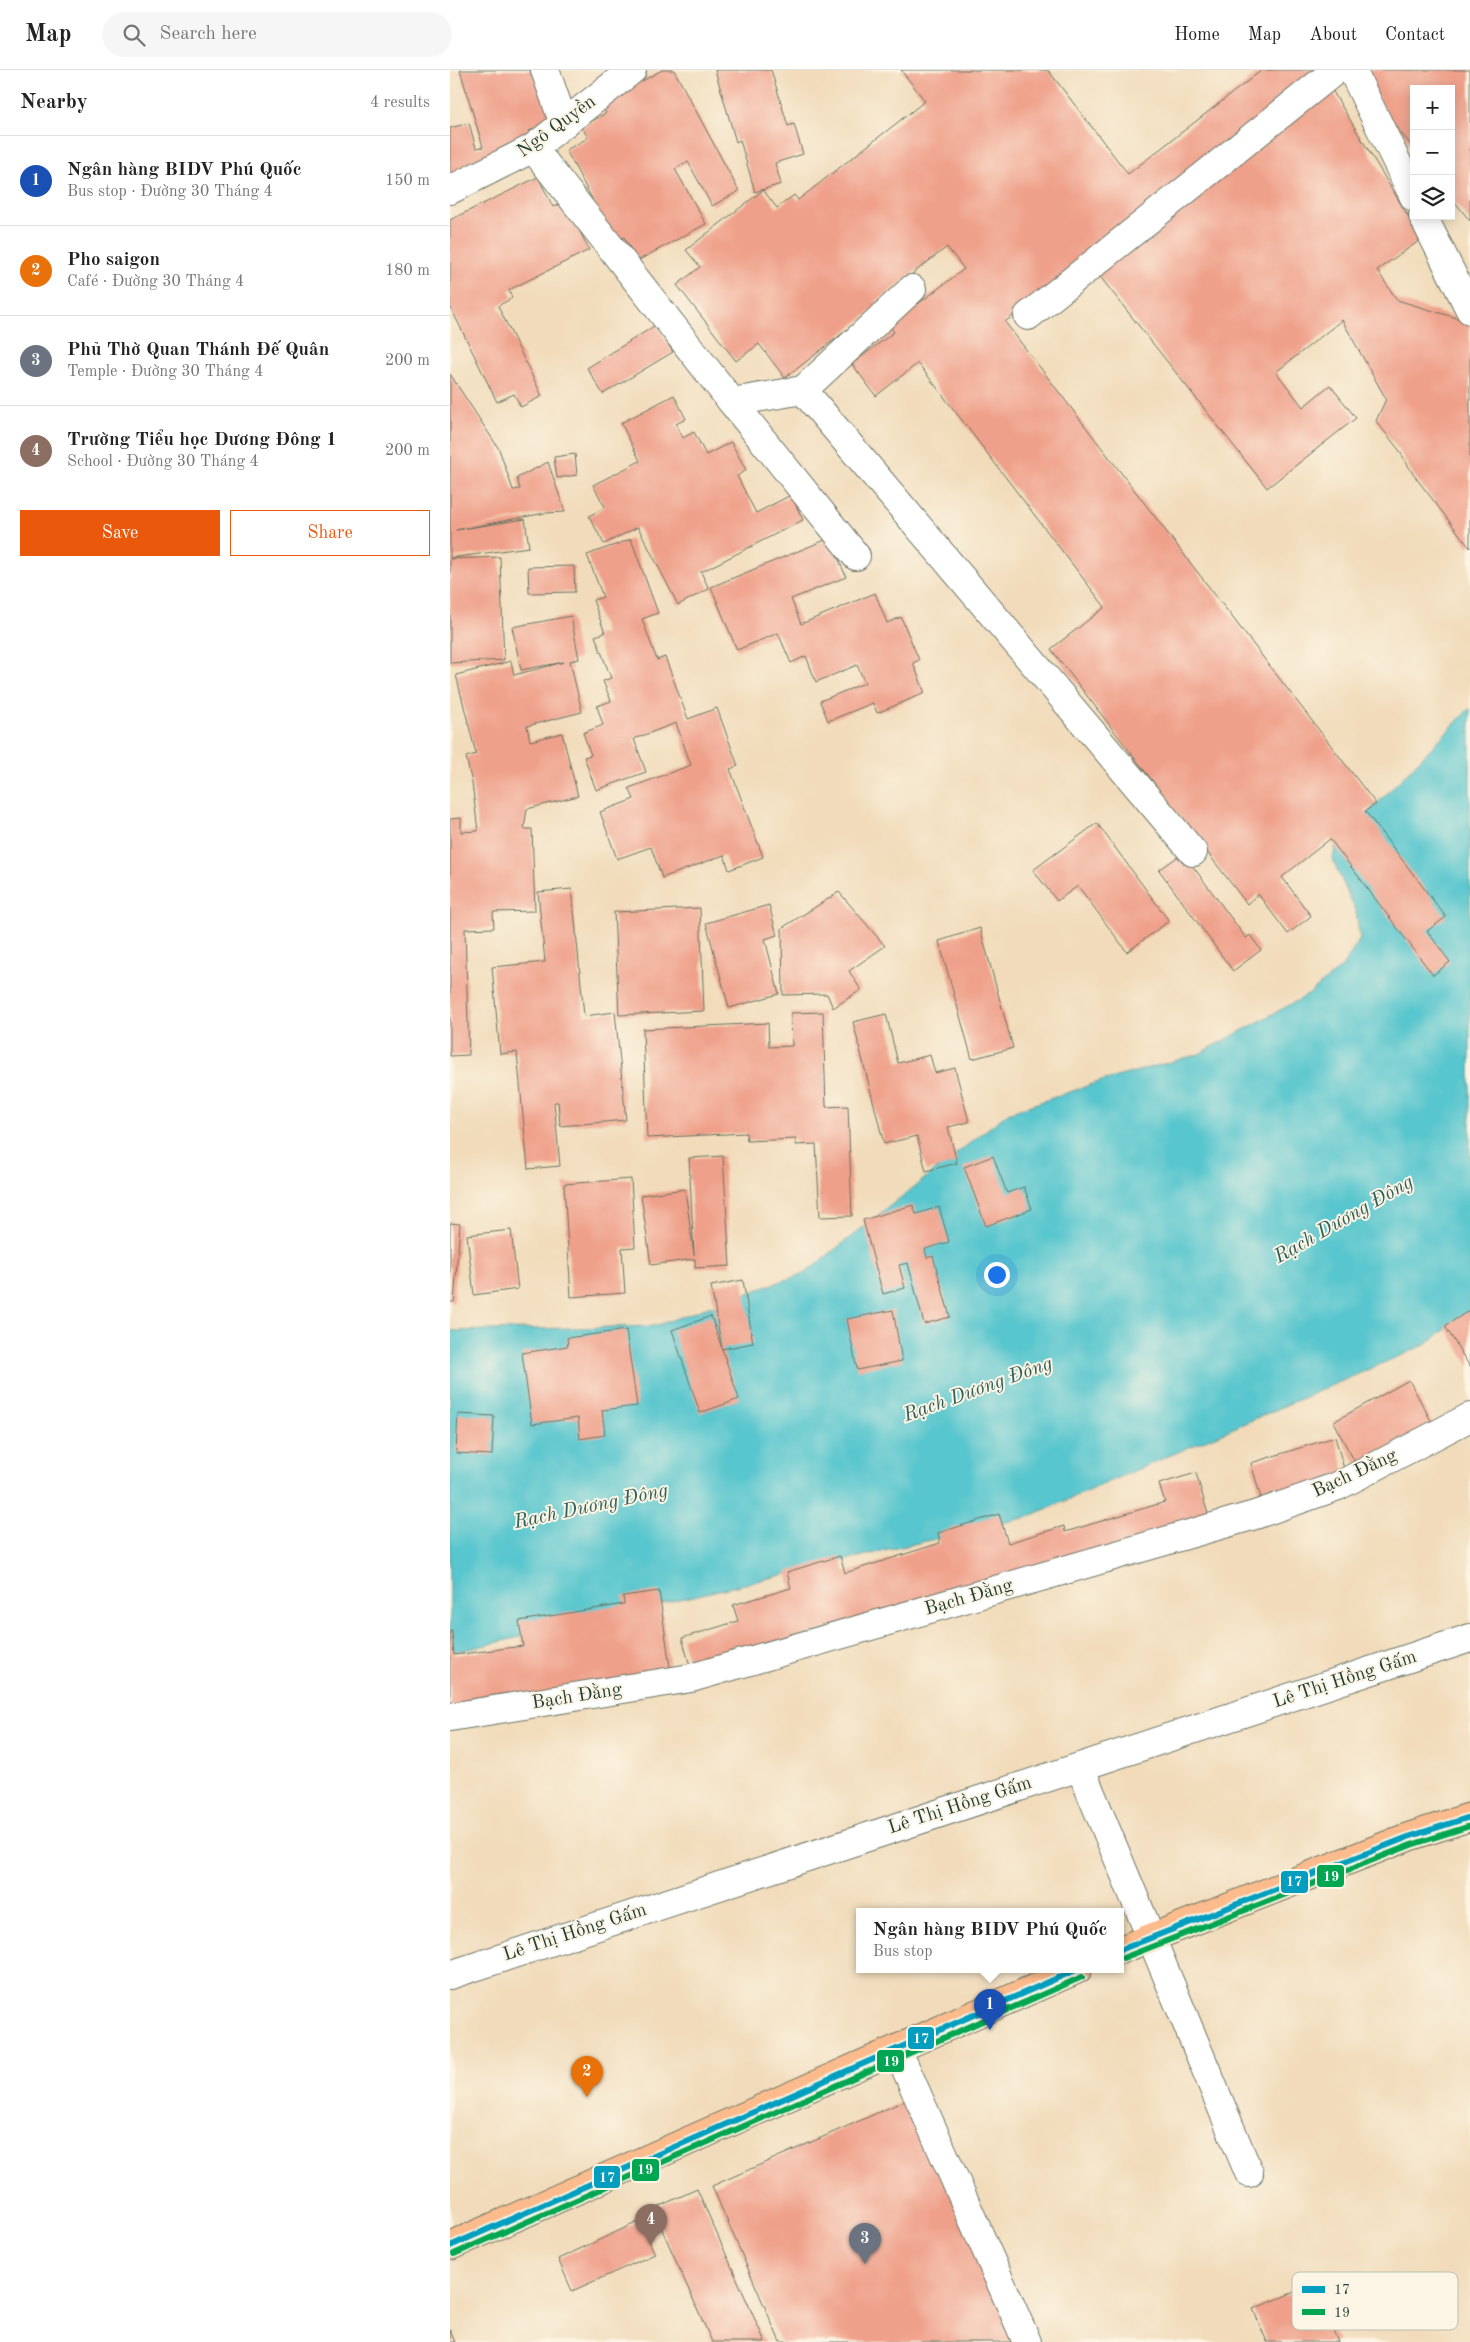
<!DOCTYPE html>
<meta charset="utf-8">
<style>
body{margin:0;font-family:"Old Standard TT",serif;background:#f6f6f6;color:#222}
.controls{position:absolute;right:15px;top:15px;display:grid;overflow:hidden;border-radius:0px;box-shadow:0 2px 12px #0003}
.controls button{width:45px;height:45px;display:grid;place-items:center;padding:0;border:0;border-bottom:1px solid #e0e0e0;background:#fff;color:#222;font:25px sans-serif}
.you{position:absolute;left:546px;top:1204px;width:18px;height:18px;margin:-12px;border:4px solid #fff;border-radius:50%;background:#1a73e8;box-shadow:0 0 0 8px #1a73e833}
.badge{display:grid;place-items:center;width:32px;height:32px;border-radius:50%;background:#ea580c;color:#fff;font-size:16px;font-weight:700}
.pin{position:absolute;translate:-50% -41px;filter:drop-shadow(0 1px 2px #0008)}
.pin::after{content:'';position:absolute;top:26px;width:18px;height:15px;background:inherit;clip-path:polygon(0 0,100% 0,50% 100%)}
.popup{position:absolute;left:406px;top:1838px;width:268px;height:65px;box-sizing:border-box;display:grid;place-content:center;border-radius:0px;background:#fff;filter:drop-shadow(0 1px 4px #0005);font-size:16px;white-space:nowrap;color:#767676}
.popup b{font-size:19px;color:#222}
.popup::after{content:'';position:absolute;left:50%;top:100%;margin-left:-10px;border:10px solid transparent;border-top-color:#fff}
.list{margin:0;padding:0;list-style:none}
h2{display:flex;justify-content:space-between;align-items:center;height:65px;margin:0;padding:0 20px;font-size:21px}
h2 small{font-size:16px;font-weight:400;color:#767676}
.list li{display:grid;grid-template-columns:32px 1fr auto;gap:15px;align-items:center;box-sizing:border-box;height:90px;padding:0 20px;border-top:1px solid #e0e0e0}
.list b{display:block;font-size:19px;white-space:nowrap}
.list p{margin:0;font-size:16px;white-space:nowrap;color:#767676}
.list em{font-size:16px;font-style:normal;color:#767676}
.actions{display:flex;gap:10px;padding:15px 20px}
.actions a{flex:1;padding:11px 0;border:1px solid #ea580c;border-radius:0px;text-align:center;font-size:18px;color:#ea580c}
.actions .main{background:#ea580c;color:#fff}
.icon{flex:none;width:28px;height:28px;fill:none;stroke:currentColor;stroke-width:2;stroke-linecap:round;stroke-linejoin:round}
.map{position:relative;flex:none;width:1020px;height:2272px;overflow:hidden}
header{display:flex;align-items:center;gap:30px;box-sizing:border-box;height:70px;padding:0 25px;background:#fff;border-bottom:1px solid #e0e0e0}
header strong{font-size:24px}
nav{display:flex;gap:28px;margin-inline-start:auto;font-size:18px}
.search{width:350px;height:45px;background:#f6f6f6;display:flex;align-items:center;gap:12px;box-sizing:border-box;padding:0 18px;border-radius:28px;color:#767676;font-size:19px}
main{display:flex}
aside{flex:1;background:#fff}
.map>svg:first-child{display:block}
.water{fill:#59c6ce;stroke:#3c8281}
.building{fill:#efa08a}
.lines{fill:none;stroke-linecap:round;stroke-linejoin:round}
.street-casing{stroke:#687463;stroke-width:30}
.primary-casing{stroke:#687463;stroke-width:30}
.street{stroke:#fff;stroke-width:28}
.primary{stroke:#fbbb8c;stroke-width:28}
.bus-1-casing{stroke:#fcf5e5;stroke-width:10}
.bus-2-casing{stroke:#fcf5e5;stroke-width:10}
.bus-1{stroke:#039ebf;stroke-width:6}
.bus-2{stroke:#00a651;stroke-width:6}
.labels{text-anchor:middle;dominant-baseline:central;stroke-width:4;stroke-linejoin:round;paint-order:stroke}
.street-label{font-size:19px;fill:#1f3d34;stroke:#fcf5e5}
.water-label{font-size:20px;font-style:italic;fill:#2e5f5a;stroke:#fcf5e5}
.key{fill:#fcf5e5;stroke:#babeb0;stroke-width:1}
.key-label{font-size:14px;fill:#1f3d34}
.line-badge{stroke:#fcf5e5;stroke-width:2}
.badge-label{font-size:14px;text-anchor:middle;font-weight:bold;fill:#fff}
</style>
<header>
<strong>Map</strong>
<div class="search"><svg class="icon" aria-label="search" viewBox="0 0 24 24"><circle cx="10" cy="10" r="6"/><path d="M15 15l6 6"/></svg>Search here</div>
<nav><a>Home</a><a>Map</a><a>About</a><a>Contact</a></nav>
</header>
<main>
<aside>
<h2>Nearby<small>4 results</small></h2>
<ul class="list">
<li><span class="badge" style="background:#1a4fb4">1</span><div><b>Ngân hàng BIDV Phú Quốc</b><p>Bus stop · Đường 30 Tháng 4</p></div><em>150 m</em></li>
<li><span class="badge" style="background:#e8710a">2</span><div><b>Pho saigon</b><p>Café · Đường 30 Tháng 4</p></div><em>180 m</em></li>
<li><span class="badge" style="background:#6b7280">3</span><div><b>Phủ Thờ Quan Thánh Đế Quân</b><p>Temple · Đường 30 Tháng 4</p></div><em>200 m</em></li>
<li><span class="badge" style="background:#8d6e63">4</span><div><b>Trường Tiểu học Dương Đông 1</b><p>School · Đường 30 Tháng 4</p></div><em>200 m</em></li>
</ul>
<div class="actions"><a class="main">Save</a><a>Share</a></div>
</aside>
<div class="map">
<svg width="1020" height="2272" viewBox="0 0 1020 2272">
<rect width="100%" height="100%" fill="#fcf5e5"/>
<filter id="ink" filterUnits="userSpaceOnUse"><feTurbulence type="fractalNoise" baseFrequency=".02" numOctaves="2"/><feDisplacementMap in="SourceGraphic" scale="10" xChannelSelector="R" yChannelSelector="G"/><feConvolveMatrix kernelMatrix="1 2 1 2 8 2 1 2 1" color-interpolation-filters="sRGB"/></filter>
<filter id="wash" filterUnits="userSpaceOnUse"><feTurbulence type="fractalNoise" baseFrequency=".0096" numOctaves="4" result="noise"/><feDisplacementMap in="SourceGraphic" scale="20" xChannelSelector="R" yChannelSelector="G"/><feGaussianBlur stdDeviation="1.12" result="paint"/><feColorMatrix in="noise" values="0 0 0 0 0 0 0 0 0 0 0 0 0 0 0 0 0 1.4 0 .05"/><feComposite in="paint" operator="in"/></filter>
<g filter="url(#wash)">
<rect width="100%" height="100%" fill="#f1dbba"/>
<path class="water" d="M 1020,638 L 1020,1241 L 975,1275 L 578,1447 L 15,1580 L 0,1581 L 0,1261 L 205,1256 L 355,1203 L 558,1043 L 652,1011 L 749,984 L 858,925 L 892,897 L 910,869 L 906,842 L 883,790 L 885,777 Z"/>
<g id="blocks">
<g class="building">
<path d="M 10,0 L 89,0 L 104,52 L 79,61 L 83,73 L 0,119 L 0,58 L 19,53 L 26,78 L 33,77 Z"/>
<path d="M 212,0 L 224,0 L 289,121 L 262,136 L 238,92 L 225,99 L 256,154 L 187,191 L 174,167 L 165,172 L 116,80 L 138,68 L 132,57 L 156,43 L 151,34 Z"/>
<path d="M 265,0 L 321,0 L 338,56 L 344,54 L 353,84 L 325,93 L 331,114 L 305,122 L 290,70 L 286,72 Z"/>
<path d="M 451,0 L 598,0 L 678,104 L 812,0 L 879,0 L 555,252 L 926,734 L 915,741 L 996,847 L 977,861 L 1000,892 L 983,905 L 880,769 L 832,807 L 861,846 L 838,864 L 808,824 L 797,834 L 601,579 L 655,537 L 468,293 L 426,326 L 402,294 L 444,262 L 439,256 L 514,199 L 497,177 L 426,232 L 429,235 L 335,308 L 309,274 L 286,291 L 227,215 L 250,197 L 236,180 L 313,120 L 327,138 L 344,125 L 348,130 L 475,31 Z"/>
<path d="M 913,0 L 1020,0 L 1020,151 L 1001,127 L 1001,19 L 964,19 L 964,79 L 941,50 Z"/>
<path d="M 882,20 L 972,169 L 927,200 L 947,230 L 1020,252 L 1020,478 L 963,404 L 949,380 L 926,351 L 936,329 L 892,250 L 826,302 L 853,337 L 880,315 L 906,348 L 817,418 L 644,199 Z"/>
<path d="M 88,107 L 103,137 L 115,131 L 139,180 L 59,220 L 62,228 L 48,236 L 92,326 L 71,337 L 64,324 L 47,332 L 0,236 L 0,150 Z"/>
<path d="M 206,255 L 223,282 L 153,324 L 137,298 Z"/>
<path d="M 0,304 L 49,379 L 63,420 L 70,419 L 67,408 L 98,392 L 115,442 L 95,443 L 6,460 L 75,449 L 79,477 L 0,488 Z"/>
<path d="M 224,325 L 236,349 L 226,354 L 233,368 L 244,362 L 256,385 L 281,372 L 296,400 L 287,406 L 306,443 L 341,425 L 353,450 L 251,502 L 259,519 L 228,535 L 188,457 L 154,474 L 139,446 L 155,437 L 143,415 L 190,391 L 171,353 Z"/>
<path d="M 125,384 L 127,405 L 107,408 L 104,387 Z"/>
<path d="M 380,468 L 396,507 L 341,529 L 351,554 L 425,523 L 437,553 L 451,547 L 469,590 L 463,593 L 475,623 L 427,643 L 423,633 L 378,651 L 370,631 L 415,613 L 407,595 L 366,612 L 356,586 L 341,593 L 328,563 L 287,580 L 261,517 Z"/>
<path d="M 181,469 L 208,543 L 192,549 L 207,590 L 215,587 L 238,649 L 267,638 L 288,696 L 280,699 L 313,787 L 279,800 L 274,785 L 212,808 L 201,777 L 167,789 L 150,742 L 184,729 L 179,718 L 241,695 L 226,653 L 184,669 L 196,702 L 146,720 L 134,687 L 141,685 L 133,663 L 153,655 L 147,636 L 161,631 L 153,611 L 161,608 L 145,566 L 155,563 L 143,530 L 153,527 L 137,485 Z"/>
<path d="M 50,487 L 54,590 L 0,593 L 0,489 Z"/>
<path d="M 124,496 L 125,522 L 79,523 L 78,497 Z"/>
<path d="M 121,546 L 129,589 L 120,591 L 132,642 L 77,656 L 80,671 L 112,663 L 128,726 L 77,739 L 74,759 L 82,759 L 85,841 L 43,842 L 44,858 L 15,859 L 19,985 L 0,986 L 0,749 L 11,748 L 11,762 L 28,761 L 22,713 L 16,687 L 26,684 L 6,605 L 61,591 L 64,605 L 114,592 L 71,600 L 62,557 Z"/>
<path d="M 647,753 L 719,851 L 677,882 L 628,816 L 607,831 L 583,800 Z"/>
<path d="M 733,783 L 796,868 L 800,865 L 811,880 L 783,901 L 709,800 Z"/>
<path d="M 122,819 L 134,946 L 165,942 L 176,1050 L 110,1056 L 108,1032 L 104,1032 L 110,1096 L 78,1099 L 67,982 L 50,984 L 42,897 L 95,892 L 88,822 Z"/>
<path d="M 389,822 L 435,876 L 399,901 L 411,920 L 383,938 L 377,924 L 333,925 L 332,858 Z"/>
<path d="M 319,835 L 327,865 L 315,869 L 329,924 L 279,938 L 256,853 Z"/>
<path d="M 250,838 L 254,941 L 169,945 L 164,842 Z"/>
<path d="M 530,858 L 563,978 L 522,989 L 489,871 Z"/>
<path d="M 373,942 L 376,1037 L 398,1036 L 402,1146 L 370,1147 L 366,1074 L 346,1075 L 346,1069 L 297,1071 L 296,1063 L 197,1068 L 193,959 L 318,953 L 319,977 L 342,976 L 341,943 Z"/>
<path d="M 436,944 L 448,993 L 480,985 L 485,1003 L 505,998 L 519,1052 L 498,1057 L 507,1093 L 476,1101 L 467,1066 L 434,1074 L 403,952 Z"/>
<path d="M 273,1086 L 280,1196 L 245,1198 L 245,1189 L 201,1195 L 191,1125 L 235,1119 L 244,1185 L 239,1088 Z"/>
<path d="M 543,1086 L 557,1123 L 574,1117 L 582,1139 L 536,1156 L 514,1097 Z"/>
<path d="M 181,1109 L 185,1177 L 172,1178 L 175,1223 L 121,1227 L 114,1114 Z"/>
<path d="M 463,1135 L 466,1144 L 489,1137 L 499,1172 L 475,1179 L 477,1188 L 483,1186 L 500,1247 L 474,1254 L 458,1193 L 449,1195 L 455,1218 L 433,1224 L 413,1150 Z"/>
<path d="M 0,1153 L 10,1154 L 4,1232 L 0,1232 Z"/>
<path d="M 61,1160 L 68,1219 L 24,1225 L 17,1165 Z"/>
<path d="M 293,1210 L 303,1273 L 272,1279 L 261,1216 Z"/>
<path d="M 443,1240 L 452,1291 L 407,1300 L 397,1249 Z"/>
<path d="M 1020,1240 L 1020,1297 L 995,1256 Z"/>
<path d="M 261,1246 L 289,1329 L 250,1343 L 222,1260 Z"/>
<path d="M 176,1260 L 187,1336 L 152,1340 L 155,1365 L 130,1369 L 128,1348 L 82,1354 L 72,1283 L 118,1276 L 117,1268 Z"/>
<path d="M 959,1310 L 986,1360 L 910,1401 L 883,1352 Z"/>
<path d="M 8,1344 L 44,1346 L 42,1385 L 6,1383 Z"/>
<path d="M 885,1367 L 897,1409 L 813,1435 L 801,1393 Z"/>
<path d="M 746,1403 L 761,1454 L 240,1596 L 232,1568 L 288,1551 L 283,1535 L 341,1518 L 337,1502 L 390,1486 L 395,1503 L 490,1473 L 488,1463 L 549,1444 L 558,1473 L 614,1456 L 615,1462 L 715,1432 L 709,1414 Z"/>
<path d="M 209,1521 L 221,1604 L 0,1643 L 0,1561 L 2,1561 L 4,1585 L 73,1576 L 69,1551 L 174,1534 L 173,1526 Z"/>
<path d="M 461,2028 L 567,2272 L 330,2272 L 262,2116 Z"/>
<path d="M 247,2119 L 315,2272 L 262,2272 L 203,2139 Z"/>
<path d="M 190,2151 L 205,2184 L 122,2221 L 108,2189 Z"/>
<path d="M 864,2214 L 888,2272 L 817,2272 L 803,2239 Z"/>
<path d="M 0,2260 L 5,2272 L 0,2272 Z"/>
</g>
</g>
</g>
<g filter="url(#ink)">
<use href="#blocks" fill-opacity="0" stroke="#687463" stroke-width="1"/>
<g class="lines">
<defs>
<g id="street">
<path d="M 95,0 L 114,54"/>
<path d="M 902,0 L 964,127"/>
<path d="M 83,78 L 282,332 L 353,320 L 743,782"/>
<path d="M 0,120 L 83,78 L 182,0"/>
<path d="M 973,146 L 1020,240"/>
<path d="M 578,246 L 886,0"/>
<path d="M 353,320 L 462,219"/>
<path d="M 282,332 L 406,486"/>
<path d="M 0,1647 L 241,1608 L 805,1445 L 888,1416 L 1020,1347"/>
<path d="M 630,1697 L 799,2103"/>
<path d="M 0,1905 L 1020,1568"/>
<path d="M 447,1979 L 577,2272"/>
</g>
<g id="primary">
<path d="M 670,1880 L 958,1767 L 1020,1747"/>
<path d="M 0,2176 L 628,1899"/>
</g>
</defs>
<use href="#street" class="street-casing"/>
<use href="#primary" class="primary-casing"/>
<use href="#street" class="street"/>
<use href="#primary" class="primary"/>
<defs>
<g id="bus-1">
<path d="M 670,1880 L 958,1767 L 1020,1747"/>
<path d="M 0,2176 L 628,1899"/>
</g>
<g id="bus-2">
<path d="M 673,1888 L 961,1775 L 1020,1756"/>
<path d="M 4,2184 L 632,1907"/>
</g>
</defs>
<use href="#bus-1" class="bus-1-casing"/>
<use href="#bus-2" class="bus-2-casing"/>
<use href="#bus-1" class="bus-1"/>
<use href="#bus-2" class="bus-2"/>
</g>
</g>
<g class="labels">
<g class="street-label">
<text transform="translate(107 57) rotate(-36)">Ngô Quyền</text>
<text transform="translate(905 1404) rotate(-25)">Bạch Đằng</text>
<text transform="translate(519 1528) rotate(-16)">Bạch Đằng</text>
<text transform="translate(895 1610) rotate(-18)">Lê Thị Hồng Gấm</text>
<text transform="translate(127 1627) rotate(-9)">Bạch Đằng</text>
<text transform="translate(510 1736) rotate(-18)">Lê Thị Hồng Gấm</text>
<text transform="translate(125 1863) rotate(-18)">Lê Thị Hồng Gấm</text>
</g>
<g class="water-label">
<text transform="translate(894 1150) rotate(-30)">Rạch Dương Đông</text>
<text transform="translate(528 1320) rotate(-20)">Rạch Dương Đông</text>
<text transform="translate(141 1437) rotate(-12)">Rạch Dương Đông</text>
</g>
</g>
<rect x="842" y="2202" width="166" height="58" rx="8" class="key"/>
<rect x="852" y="2216" width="23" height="7" fill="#039ebf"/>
<rect x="852" y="2239" width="23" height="6" fill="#00a651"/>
<g class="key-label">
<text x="884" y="2224">17</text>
<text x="884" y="2247">19</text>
</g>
<g class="line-badge">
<rect x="866" y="1794" width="29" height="24" rx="5" fill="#00a651"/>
<rect x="830" y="1800" width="29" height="24" rx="5" fill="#039ebf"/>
<rect x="457" y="1956" width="28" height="24" rx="5" fill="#039ebf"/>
<rect x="426" y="1979" width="29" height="24" rx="5" fill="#00a651"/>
<rect x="181" y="2088" width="29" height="24" rx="5" fill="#00a651"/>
<rect x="143" y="2095" width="28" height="24" rx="5" fill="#039ebf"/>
</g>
<g class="badge-label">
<text x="881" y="1811">19</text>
<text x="844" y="1816">17</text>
<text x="471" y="1973">17</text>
<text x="441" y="1996">19</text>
<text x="195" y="2104">19</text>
<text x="157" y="2112">17</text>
</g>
</svg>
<div class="controls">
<button>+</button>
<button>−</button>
<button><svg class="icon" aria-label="layers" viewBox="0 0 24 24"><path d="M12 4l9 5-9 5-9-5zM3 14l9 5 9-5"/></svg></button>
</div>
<div class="you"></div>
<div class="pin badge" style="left:540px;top:1960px;background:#1a4fb4">1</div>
<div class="popup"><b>Ngân hàng BIDV Phú Quốc</b>Bus stop</div>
<div class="pin badge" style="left:137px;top:2027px;background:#e8710a">2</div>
<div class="pin badge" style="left:415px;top:2194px;background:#6b7280">3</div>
<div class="pin badge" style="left:201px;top:2175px;background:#8d6e63">4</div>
</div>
</main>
